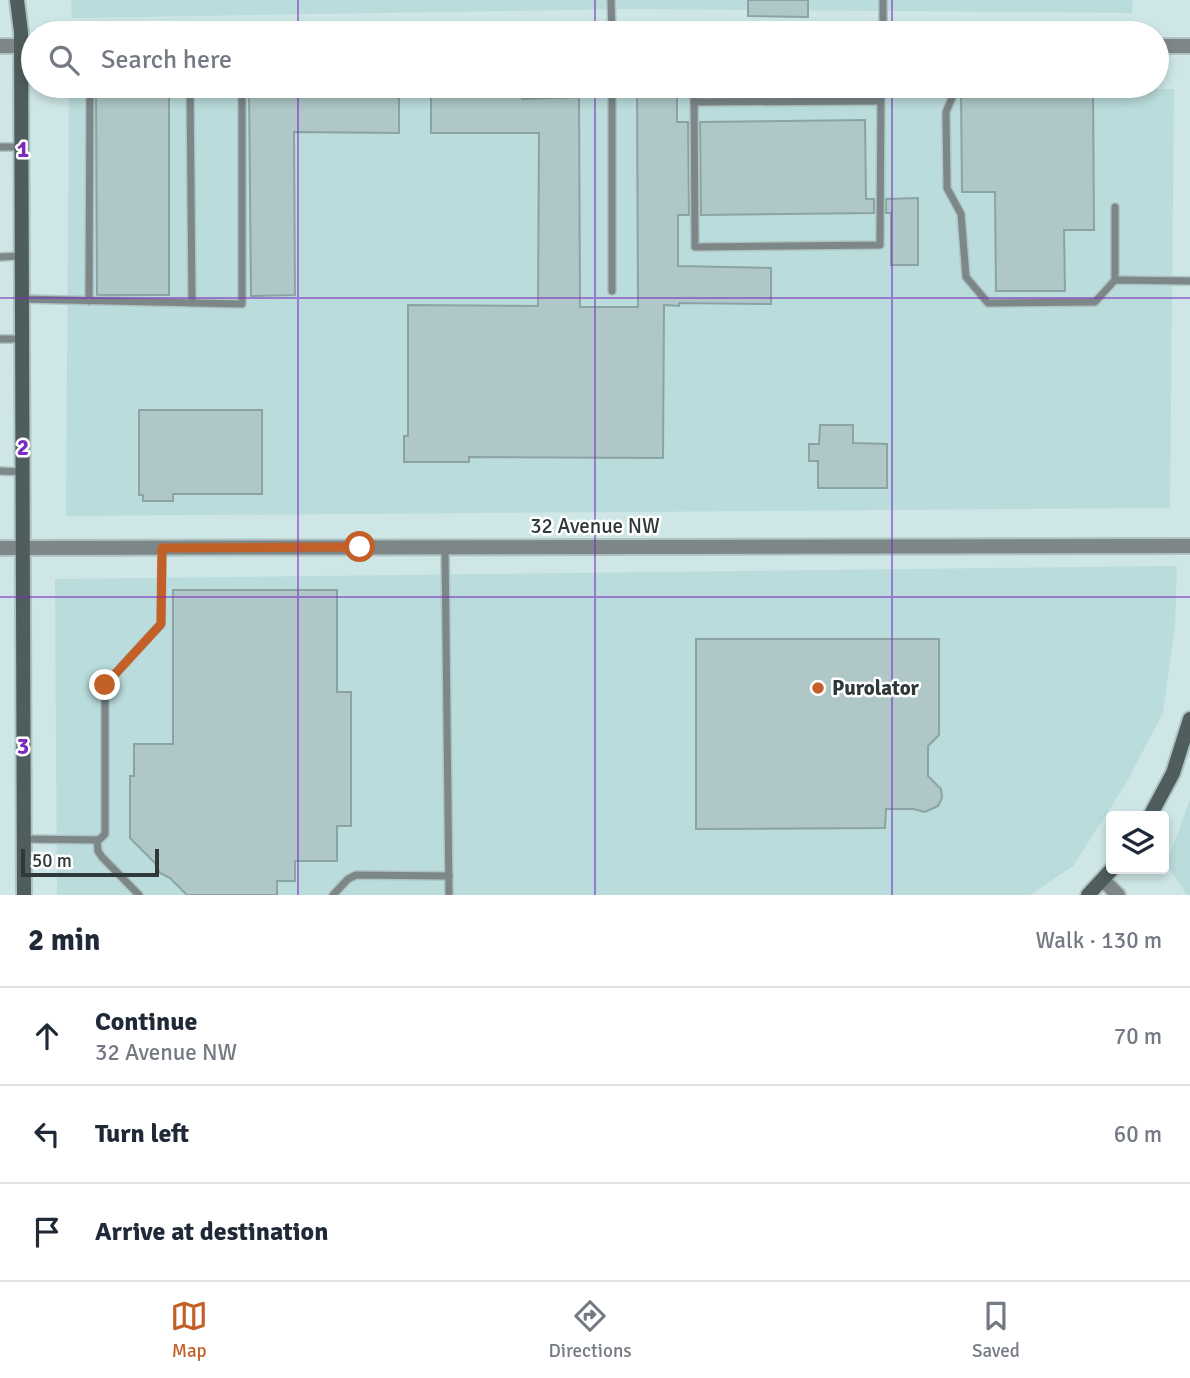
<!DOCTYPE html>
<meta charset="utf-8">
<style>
body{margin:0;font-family:Signika,sans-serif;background:#f6f6f7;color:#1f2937}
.controls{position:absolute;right:21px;bottom:21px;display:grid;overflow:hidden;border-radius:7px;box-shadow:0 4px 10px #0003}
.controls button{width:63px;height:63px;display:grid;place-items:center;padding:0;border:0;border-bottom:2px solid #e0e1e3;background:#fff;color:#1f2937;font:35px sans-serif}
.scale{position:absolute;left:21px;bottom:18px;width:138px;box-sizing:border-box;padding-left:7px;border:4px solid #303939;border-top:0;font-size:19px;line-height:24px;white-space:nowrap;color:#303939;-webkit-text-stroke:5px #fff;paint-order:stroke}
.stop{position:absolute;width:21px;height:21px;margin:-16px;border:5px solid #c36027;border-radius:50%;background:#fff}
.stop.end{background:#c36027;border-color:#fff;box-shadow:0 2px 7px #0008}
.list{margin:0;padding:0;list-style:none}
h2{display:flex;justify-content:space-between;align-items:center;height:91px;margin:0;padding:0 28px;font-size:30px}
h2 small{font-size:23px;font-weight:400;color:#747a83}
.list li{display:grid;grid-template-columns:46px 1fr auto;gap:21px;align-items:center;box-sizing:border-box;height:98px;padding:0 28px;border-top:2px solid #e0e1e3}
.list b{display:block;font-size:26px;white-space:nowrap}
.list p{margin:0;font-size:23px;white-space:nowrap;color:#747a83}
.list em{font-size:23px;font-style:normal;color:#747a83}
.icon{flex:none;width:38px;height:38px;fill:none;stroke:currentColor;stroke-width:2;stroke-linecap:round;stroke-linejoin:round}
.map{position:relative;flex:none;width:1190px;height:895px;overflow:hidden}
.search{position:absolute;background:#fff;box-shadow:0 4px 10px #0003;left:21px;right:21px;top:21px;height:77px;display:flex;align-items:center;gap:18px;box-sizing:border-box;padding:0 24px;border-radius:38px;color:#747a83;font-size:26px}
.sheet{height:385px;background:#fff}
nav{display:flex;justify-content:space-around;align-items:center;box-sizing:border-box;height:98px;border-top:2px solid #e0e1e3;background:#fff;font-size:19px;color:#747a83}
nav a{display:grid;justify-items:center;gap:4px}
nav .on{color:#c36027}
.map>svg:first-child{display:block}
.built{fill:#badcdc}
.building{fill:#afc7c7;stroke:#8ca3a3;stroke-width:2}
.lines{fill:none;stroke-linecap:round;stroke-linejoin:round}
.lane-casing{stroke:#aec3c3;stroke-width:10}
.street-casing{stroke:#aec3c3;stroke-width:18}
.secondary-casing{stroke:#aec3c3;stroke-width:18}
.lane{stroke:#7d8787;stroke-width:7}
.street{stroke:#7d8787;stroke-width:14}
.secondary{stroke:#4f5d5d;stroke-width:14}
.route{stroke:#c36027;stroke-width:9}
.grid{fill:none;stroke:#7b2cbf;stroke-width:2;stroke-opacity:0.55}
.poi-dot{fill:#c36027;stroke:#fff;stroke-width:2.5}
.labels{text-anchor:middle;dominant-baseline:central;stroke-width:5;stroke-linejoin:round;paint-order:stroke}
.street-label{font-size:21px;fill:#303939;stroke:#fff}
.poi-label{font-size:21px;font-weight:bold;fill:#303939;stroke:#fff;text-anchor:start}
.grid-label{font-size:23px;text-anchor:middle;font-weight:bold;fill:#7b2cbf;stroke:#fff;stroke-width:5;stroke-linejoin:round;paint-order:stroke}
</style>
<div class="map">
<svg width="1190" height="895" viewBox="0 0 1190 895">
<rect width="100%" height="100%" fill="#cee6e6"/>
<g class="built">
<path d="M 71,0 L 1133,0 L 1132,13 L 634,9 L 72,18 Z"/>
<path d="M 1174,89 L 1170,508 L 66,516 L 69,94 Z"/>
<path d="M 1177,566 L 1175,625 L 1163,713 L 1125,785 L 1073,866 L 1030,895 L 57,895 L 55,579 Z"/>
<path d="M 1190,800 L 1190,895 L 1187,895 L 1166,864 Z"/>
</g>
<g class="building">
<path d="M 748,0 L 808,0 L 808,17 L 748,16 Z"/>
<path d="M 96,86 L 169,86 L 169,295 L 97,295 Z"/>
<path d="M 249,86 L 293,86 L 293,89 L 399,90 L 399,133 L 294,132 L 295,295 L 251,296 Z"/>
<path d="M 637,86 L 677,86 L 677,122 L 688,122 L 689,215 L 678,215 L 678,266 L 771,268 L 771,304 L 679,303 L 679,306 L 664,305 L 663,458 L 469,457 L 469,462 L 404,462 L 404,436 L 408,436 L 408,305 L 538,306 L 539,133 L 431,133 L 431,89 L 522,89 L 522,99 L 579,97 L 580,307 L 638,307 Z"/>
<path d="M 1093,87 L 1094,230 L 1064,230 L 1065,291 L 996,291 L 995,192 L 962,192 L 961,93 L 962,89 Z"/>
<path d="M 865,120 L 866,199 L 874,199 L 874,213 L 701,215 L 700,122 Z"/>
<path d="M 918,198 L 918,265 L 891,265 L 891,213 L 886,213 L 886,199 Z"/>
<path d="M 139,410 L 262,410 L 262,494 L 173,494 L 173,501 L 143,501 L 143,495 L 139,495 Z"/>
<path d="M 820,425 L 853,425 L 853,443 L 887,444 L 887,488 L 818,488 L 818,461 L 809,461 L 809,444 L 819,444 Z"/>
<path d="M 173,590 L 337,590 L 337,692 L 351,692 L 351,826 L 337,826 L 337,861 L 295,861 L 295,881 L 277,881 L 277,895 L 187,895 L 170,878 L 160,873 L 155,863 L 130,838 L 130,776 L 134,776 L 134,744 L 173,744 Z"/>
<path d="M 696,639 L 939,639 L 939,735 L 928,746 L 928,776 L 941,789 L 942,798 L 938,806 L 925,812 L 913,809 L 886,809 L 885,828 L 696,829 Z"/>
</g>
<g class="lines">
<defs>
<g id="lane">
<path d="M 611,0 L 612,33"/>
<path d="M 883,0 L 883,33"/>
<path d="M 190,86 L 192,303"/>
<path d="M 612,86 L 612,291"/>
<path d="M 694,86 L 695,247 L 880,245 L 881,86"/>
<path d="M 957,86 L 946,112 L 947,188 L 961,214 L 966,277 L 988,303 L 1095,302 L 1115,280 L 1190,281"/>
<path d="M 694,102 L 880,101"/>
<path d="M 0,147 L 21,147"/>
<path d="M 0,257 L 21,256"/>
<path d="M 1115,280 L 1115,207"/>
<path d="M 22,299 L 242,304 L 242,86"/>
<path d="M 89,301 L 90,86"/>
<path d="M 0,339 L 22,339"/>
<path d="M 0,471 L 23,472"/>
<path d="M 445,547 L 449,895"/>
<path d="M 24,839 L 99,840 L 105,834 L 105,685 L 161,624 L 162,548"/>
<path d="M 97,840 L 98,851 L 102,857 L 139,895"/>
<path d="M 333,895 L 348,879 L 356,875 L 449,876"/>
</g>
<g id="street">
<path d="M 0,46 L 33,46"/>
<path d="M 1157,46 L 1190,46"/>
<path d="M 0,548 L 1190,546"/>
<path d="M 1103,880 L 1118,895"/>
</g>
<g id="secondary">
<path d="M 17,0 L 21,32 L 24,895"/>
<path d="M 1150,816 L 1173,773 L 1190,719"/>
<path d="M 1088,895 L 1112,869"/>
</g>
</defs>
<use href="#lane" class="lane-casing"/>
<use href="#street" class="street-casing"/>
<use href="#secondary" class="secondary-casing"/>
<use href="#lane" class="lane"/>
<use href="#street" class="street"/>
<use href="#secondary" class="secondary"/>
</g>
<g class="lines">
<path class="route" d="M 105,685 L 161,624 L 162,548 L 360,547"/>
</g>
<path class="grid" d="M 298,0 L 298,33M 595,0 L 595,33M 892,0 L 892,33M 298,86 L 298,895M 595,86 L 595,895M 892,86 L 892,895M 0,298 L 1190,298M 0,597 L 1190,597"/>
<circle class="poi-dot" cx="818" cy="688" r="7"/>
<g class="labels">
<g class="street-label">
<text x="595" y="526">32 Avenue NW</text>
</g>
<g class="poi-label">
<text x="832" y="688">Purolator</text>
</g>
</g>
<g class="grid-label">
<text x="23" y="157">1</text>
<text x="23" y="455">2</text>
<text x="23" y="754">3</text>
</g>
</svg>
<div class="controls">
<button><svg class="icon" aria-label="layers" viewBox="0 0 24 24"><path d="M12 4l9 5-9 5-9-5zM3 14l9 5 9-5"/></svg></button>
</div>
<div class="scale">50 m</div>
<div class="stop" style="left:360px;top:547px"></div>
<div class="stop end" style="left:105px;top:685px"></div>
<div class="search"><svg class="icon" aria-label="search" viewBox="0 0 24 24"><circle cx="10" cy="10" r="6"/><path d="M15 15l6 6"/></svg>Search here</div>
</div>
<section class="sheet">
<h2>2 min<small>Walk · 130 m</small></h2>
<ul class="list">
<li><svg class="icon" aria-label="ahead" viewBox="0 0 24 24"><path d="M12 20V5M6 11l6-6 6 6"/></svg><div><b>Continue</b><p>32 Avenue NW</p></div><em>70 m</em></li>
<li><svg class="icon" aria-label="left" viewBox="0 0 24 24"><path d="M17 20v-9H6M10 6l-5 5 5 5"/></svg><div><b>Turn left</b></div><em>60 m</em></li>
<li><svg class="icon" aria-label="arrive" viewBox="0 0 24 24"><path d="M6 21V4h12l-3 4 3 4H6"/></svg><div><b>Arrive at destination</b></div></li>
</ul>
</section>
<nav>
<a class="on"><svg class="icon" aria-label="map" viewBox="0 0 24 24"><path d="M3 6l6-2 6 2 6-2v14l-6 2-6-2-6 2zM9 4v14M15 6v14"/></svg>Map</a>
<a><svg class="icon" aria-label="directions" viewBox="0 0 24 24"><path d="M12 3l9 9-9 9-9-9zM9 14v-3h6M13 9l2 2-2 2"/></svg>Directions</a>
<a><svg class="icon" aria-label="saved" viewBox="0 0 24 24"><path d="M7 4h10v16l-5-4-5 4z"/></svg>Saved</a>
</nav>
